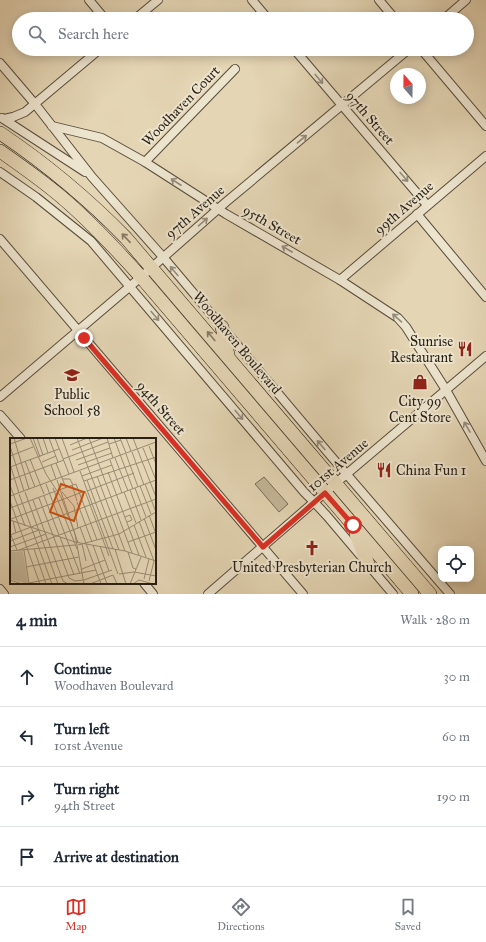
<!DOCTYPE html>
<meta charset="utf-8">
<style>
body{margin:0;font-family:"IM FELL Great Primer",serif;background:#f6f6f7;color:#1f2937}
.controls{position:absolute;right:12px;bottom:12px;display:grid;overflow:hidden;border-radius:8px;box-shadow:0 2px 10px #0003}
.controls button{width:36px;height:36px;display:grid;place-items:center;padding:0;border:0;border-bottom:1px solid #e0e1e3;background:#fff;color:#1f2937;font:20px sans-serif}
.compass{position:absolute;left:390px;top:68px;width:36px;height:36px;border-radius:50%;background:#fff;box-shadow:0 2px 10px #0003;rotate:340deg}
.stop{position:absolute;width:12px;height:12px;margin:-9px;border:3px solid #d93025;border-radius:50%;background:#fff}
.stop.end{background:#d93025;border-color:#fff;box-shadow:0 1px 4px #0008}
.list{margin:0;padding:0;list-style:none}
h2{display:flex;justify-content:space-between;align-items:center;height:52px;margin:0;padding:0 16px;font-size:17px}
h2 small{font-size:13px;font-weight:400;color:#747a83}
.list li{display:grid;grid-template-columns:26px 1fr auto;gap:12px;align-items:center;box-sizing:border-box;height:60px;padding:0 16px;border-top:1px solid #e0e1e3}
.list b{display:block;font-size:15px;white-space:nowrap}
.list p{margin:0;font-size:13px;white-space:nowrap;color:#747a83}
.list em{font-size:13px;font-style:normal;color:#747a83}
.icon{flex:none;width:22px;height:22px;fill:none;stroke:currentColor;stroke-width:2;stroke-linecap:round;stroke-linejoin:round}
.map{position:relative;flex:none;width:486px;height:594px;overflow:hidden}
.search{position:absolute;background:#fff;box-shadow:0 2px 10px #0003;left:12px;right:12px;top:12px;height:44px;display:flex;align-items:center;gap:10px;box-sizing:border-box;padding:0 14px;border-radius:22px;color:#747a83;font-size:15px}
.sheet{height:292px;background:#fff}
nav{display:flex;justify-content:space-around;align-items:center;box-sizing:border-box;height:56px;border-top:1px solid #e0e1e3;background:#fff;font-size:11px;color:#747a83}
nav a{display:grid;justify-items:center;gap:2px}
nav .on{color:#d93025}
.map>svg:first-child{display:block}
.green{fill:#c4b699;stroke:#766a56}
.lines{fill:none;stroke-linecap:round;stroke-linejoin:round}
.street-casing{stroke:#574c3c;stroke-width:10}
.primary-casing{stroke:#281f14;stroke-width:14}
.street{stroke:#ede4ce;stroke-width:8}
.primary{stroke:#e4d5b4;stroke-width:13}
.oneway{stroke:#948b7a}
.oneway2{stroke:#867a64}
.route{stroke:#d93025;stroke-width:5}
.labels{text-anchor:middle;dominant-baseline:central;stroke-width:4;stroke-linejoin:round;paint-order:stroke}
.street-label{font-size:14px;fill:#281f14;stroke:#ede4ce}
.poi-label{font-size:14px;fill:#281f14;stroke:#ede4ce}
.inset-road{fill:none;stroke:#998c74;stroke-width:1}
.view{fill:#cb500d;fill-opacity:0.15;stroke:#cb500d;stroke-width:2}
.inset-edge{fill:none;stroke:#281f14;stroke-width:2}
</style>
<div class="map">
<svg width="486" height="594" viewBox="0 0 486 594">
<rect width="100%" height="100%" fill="#e4d5b4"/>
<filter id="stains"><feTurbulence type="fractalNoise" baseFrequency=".005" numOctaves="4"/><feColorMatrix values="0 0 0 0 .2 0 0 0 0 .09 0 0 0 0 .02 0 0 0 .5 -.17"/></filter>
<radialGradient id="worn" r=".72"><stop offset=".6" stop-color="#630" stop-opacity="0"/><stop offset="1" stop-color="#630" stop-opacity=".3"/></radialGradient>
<path class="green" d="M 264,477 L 288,504 L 279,512 L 255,484 Z"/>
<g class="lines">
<defs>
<g id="street">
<path d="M 89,0 L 105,19"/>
<path d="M 252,0 L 268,19"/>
<path d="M 379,0 L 395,19"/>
<path d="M 135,19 L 158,0"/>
<path d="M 444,19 L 466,0"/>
<path d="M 294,49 L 427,205"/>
<path d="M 421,49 L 486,126"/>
<path d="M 0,63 L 35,104 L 92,177 L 163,257 L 330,455 L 450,594"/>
<path d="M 2,118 L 85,172"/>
<path d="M 4,119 L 13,117 L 25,112 L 100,49"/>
<path d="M 52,126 L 102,138 L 145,162 L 226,214 L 340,280 L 398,318 L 406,327 L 446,390 L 486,461"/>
<path d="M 145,162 L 235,69"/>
<path d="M 0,172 L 36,197 L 91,241 L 304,492 L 314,502 L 327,516 L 393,594"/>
<path d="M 417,214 L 486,297"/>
<path d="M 0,239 L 303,594"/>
<path d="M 340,280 L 486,156"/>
<path d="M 0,397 L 141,277 L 226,202 L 409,49"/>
<path d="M 0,415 L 21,439"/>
<path d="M 144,583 L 153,594"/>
<path d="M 0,589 L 4,594"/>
<path d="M 208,594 L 336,483 L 486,356"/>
</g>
<g id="primary">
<path d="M 0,133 C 46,164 87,198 126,238 L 430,594"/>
<path d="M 0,151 C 20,165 40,179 59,195 C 89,220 115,248 141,277 L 412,594"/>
<path d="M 222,327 L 228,355"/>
<path d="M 356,534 L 368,564"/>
</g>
</defs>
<use href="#street" class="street-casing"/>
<use href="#primary" class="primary-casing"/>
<use href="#street" class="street"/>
<use href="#primary" class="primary"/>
</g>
<defs><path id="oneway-shaft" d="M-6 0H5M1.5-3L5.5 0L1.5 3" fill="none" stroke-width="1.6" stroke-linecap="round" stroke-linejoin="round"/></defs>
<g class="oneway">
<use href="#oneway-shaft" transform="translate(319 79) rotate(50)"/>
<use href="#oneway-shaft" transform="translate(302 139) rotate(-40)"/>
<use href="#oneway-shaft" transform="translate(404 177) rotate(49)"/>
<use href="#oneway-shaft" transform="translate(176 182) rotate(-147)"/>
<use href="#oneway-shaft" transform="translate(203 222) rotate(-41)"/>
<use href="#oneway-shaft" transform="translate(287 249) rotate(-150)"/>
<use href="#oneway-shaft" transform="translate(174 271) rotate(-130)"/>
<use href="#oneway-shaft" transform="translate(155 316) rotate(50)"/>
<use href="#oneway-shaft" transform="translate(397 318) rotate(-139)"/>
<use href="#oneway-shaft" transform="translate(239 415) rotate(50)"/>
<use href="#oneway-shaft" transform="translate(467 427) rotate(-120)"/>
<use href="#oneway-shaft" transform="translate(321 445) rotate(-130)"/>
</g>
<g class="oneway2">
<use href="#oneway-shaft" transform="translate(126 238) rotate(-133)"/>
<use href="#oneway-shaft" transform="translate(211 336) rotate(-130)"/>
</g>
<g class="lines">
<path class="route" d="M 84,338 L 263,547 L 325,493 L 353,525"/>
</g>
<defs>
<symbol id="restaurant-bare" viewBox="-9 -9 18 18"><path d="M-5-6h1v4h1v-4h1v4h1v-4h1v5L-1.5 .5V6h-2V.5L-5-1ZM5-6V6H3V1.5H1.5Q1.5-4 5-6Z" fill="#8f2418" stroke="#ede4ce" stroke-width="2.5" paint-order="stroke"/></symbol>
<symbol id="school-bare" viewBox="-9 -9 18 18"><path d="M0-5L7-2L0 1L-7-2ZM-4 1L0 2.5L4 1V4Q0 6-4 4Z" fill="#8f2418" stroke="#ede4ce" stroke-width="2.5" paint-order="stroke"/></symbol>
<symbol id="shop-bare" viewBox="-9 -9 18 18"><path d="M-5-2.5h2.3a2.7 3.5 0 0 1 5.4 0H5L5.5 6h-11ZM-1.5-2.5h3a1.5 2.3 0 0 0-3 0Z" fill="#8f2418" stroke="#ede4ce" stroke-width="2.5" paint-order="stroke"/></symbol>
<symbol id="church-bare" viewBox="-9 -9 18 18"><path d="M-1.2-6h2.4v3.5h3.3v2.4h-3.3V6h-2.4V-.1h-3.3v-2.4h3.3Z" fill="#8f2418" stroke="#ede4ce" stroke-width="2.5" paint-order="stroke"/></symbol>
</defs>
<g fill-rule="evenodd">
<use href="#restaurant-bare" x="454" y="338" width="22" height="22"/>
<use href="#school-bare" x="61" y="364" width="22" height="22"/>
<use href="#shop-bare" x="409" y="371" width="22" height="22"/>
<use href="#restaurant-bare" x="373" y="459" width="22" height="22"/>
<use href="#church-bare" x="301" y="537" width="22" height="22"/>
</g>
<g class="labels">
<g class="street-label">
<text transform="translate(181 106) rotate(-46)">Woodhaven Court</text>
<text transform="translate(370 118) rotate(49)">97th Street</text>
<text transform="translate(404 208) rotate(-41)">99th Avenue</text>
<text transform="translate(195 212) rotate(-41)">97th Avenue</text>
<text transform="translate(272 225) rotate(30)">95th Street</text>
<text transform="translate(237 343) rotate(50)">Woodhaven Boulevard</text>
<text transform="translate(161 408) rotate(49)">94th Street</text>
<text transform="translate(338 465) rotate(-40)">101st Avenue</text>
</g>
<g class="poi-label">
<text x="453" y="341" text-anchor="end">Sunrise<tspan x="453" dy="16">Restaurant</tspan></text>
<text x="72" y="394">Public<tspan x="72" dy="16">School 58</tspan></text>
<text x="420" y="401">City 99<tspan x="420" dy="16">Cent Store</tspan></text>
<text x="396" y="470" text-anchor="start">China Fun 1</text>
<text x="312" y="567">United Presbyterian Church</text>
</g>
</g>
<g transform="translate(10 438)">
<rect width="146" height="146" fill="#e4d5b4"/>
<path d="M 13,113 L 18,146 L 0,141 L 0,114 Z" fill="#c4b699"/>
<path class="inset-road" d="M 4,0 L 19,51M 20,0 L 36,36 L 51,59 L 65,96 L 74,146M 23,0 L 30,19M 27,0 L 33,17M 33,0 L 38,15M 39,0 L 48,24M 45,0 L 59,36M 52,0 L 64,34M 67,0 L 109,112M 79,0 L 122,115M 97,0 L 103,20M 104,0 L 123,51M 110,0 L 116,15M 116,0 L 121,13M 123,0 L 146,59M 0,6 L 17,0M 99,6 L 111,2M 60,7 L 77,0M 0,8 L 14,53M 139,8 L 146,26M 133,10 L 146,42M 62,12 L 93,0M 122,14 L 134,47M 116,16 L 128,49M 0,18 L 23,9M 105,20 L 118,53M 20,21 L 34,56M 53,21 L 98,4M 66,22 L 100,10M 100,22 L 112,55M 15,23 L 25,49M 32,24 L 46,18M 46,25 L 56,50M 0,26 L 9,55M 41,27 L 46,41M 68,27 L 102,15M 0,29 L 49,11M 70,33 L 108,136M 98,34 L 129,117M 72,38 L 102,27M 87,38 L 115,113M 53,41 L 60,41 L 63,47M 0,42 L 54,22M 47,42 L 68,105M 77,42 L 103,111M 74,43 L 146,19M 36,46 L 70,136M 66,46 L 87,102M 135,46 L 146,74M 0,47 L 15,88M 62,47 L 67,63M 130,48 L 141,76M 43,50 L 67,111M 125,50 L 136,79M 49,52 L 66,46M 120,52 L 131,82M 75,53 L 99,118M 77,53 L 124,35M 15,54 L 48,146M 52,54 L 64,68 L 68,90M 114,54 L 126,85M 9,56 L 42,146M 0,58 L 146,4M 34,58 L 49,97M 29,60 L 59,140 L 65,143 L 73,142M 23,62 L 53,143 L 58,146M 0,63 L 30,146M 67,64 L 82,104M 0,70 L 46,53M 139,77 L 146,96M 115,79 L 120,77 L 122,82 L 117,84M 134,80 L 146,112M 1,81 L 75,53M 0,82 L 65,104 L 115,113 L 146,123M 3,83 L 6,95M 129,83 L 144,123 L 139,143M 124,87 L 136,119M 70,89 L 91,146M 0,95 L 7,112M 0,97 L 146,42M 50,99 L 64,137M 0,103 L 29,92M 118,104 L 146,94M 72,106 L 76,123M 68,107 L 109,96 L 146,74M 83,107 L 97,146M 90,108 L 99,133M 0,109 L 36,96M 24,111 L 36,146M 105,111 L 116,146M 9,112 L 146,61M 14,112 L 19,146M 0,113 L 65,107M 118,114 L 123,130 L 126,131M 16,129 L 69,119M 72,131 L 95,122M 109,136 L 124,134 L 146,138M 134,141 L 139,121M 0,142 L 12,146M 74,142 L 102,132M 19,145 L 86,132M 80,146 L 103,137 L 107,146M 120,146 L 131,119M 123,146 L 129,142 L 143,146"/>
<path class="view" d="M 51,46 L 74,54 L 64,83 L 40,74 Z"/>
<rect width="146" height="146" class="inset-edge"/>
</g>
<rect width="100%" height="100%" filter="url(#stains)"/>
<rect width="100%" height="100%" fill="url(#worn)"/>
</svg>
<div class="controls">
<button><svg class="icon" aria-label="locate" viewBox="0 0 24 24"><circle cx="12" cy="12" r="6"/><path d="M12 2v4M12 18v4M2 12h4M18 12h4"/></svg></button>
</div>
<svg class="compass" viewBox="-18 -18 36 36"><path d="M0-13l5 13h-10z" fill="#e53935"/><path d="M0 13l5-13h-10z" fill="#747a83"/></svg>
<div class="stop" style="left:353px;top:525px"></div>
<div class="stop end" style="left:84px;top:338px"></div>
<div class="search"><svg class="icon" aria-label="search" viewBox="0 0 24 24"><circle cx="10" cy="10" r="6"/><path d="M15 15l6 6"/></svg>Search here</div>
</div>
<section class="sheet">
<h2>4 min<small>Walk · 280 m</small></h2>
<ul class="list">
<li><svg class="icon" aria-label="ahead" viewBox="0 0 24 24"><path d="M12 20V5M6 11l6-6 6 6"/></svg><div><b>Continue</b><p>Woodhaven Boulevard</p></div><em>30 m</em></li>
<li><svg class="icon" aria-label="left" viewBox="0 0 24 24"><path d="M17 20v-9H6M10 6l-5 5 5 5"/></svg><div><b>Turn left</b><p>101st Avenue</p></div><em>60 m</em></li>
<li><svg class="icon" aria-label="right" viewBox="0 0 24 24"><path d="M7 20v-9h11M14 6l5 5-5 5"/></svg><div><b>Turn right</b><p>94th Street</p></div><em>190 m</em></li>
<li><svg class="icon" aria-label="arrive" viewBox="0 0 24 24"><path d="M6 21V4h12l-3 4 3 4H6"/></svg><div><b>Arrive at destination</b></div></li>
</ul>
</section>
<nav>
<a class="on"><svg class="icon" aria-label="map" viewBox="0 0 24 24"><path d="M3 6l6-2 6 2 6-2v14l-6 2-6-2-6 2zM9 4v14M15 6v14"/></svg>Map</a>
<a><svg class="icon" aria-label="directions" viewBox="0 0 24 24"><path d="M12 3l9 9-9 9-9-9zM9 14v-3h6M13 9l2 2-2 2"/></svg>Directions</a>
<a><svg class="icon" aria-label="saved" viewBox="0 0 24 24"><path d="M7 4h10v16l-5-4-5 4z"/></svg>Saved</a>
</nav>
